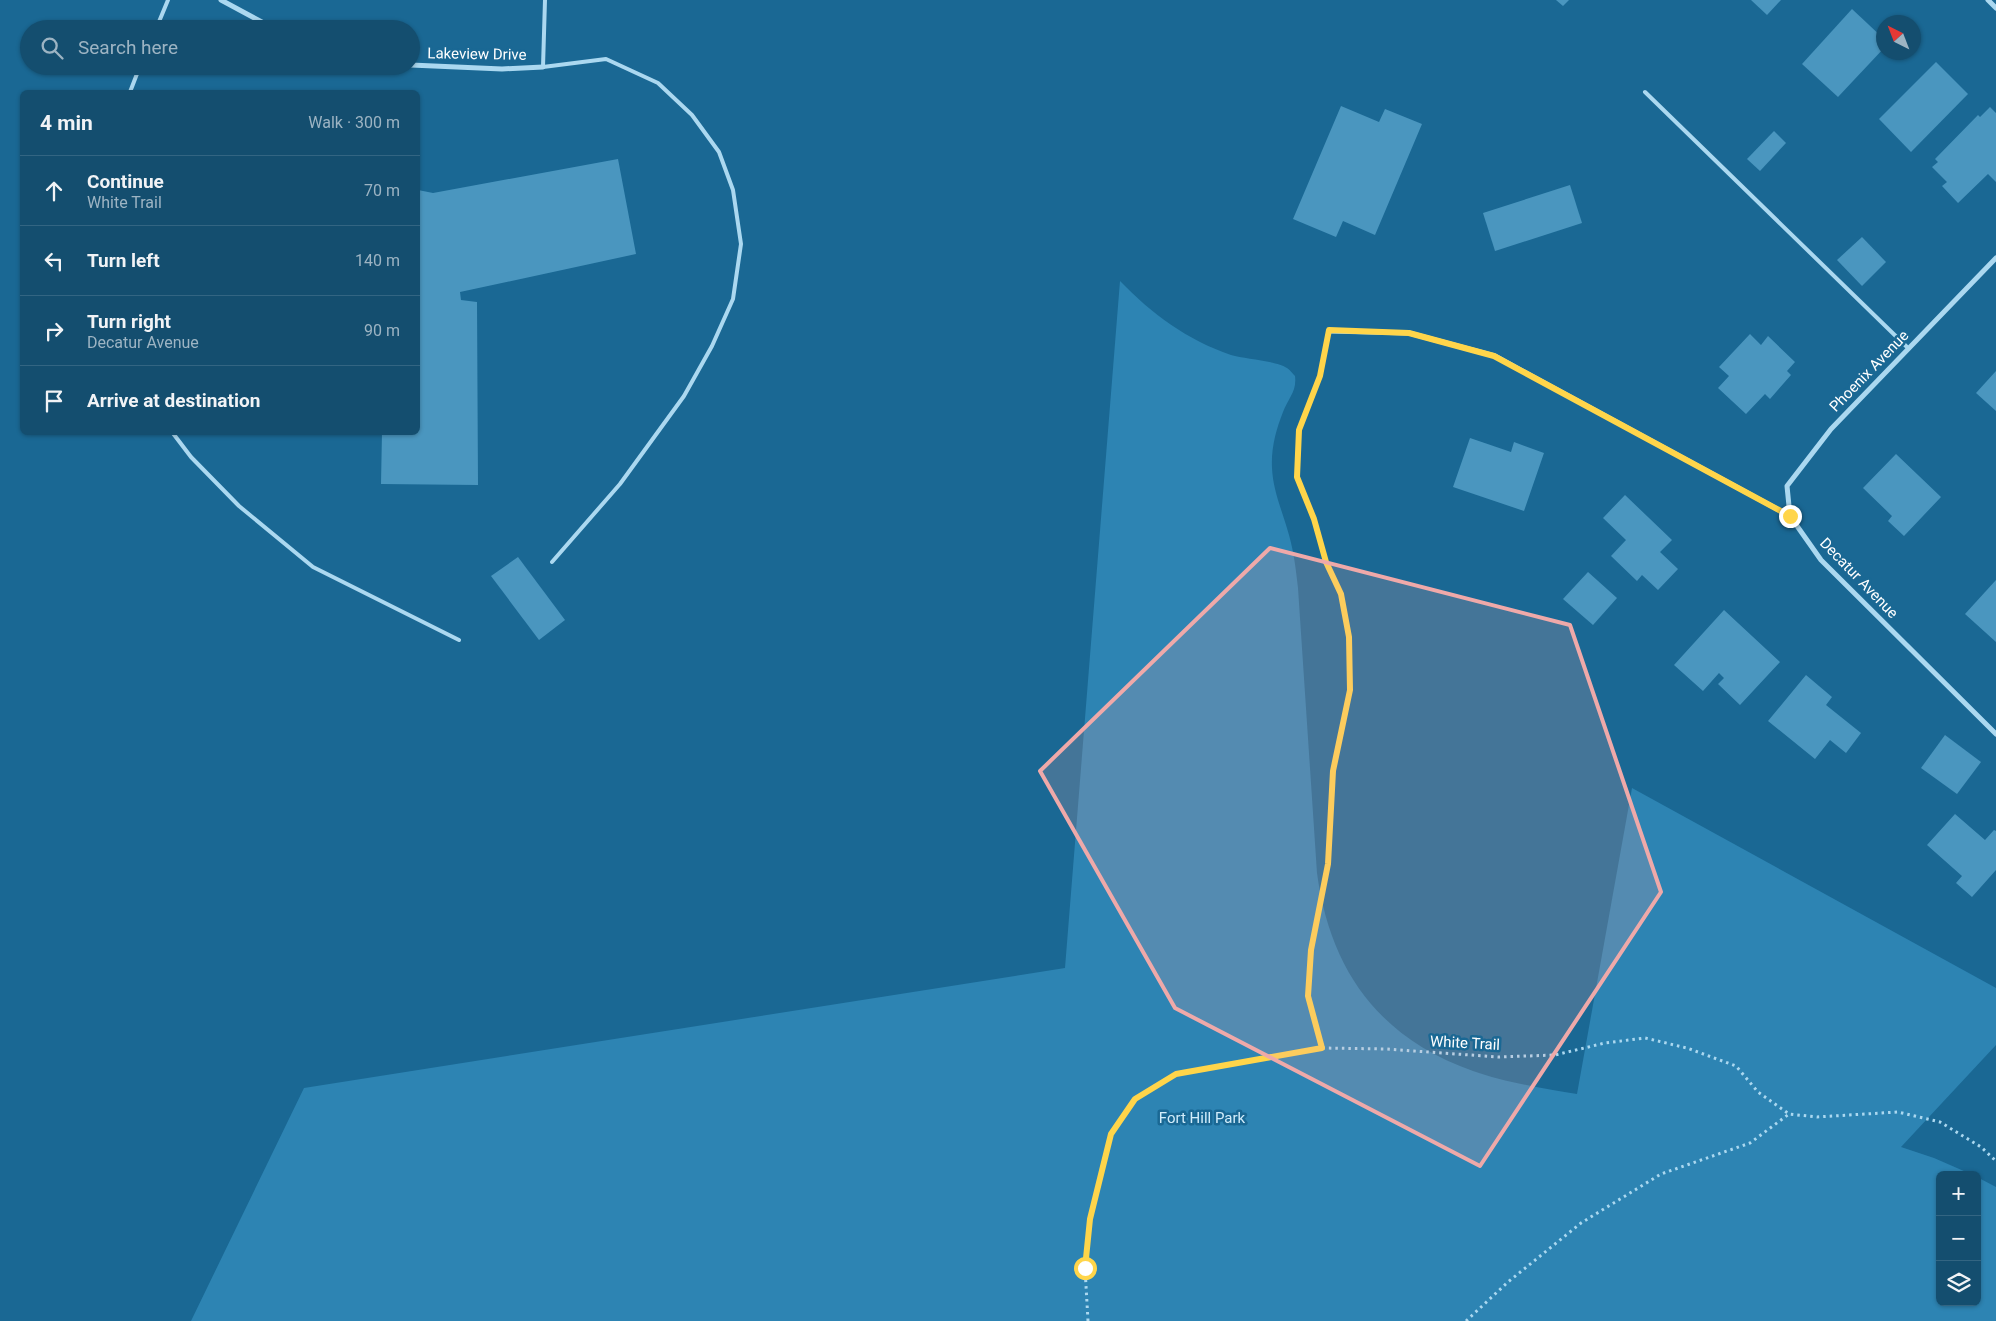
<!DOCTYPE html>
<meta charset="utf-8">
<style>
body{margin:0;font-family:Roboto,sans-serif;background:#215877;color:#f1f3f6}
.controls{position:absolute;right:15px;bottom:15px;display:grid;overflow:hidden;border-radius:8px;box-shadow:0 1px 4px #0004}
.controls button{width:45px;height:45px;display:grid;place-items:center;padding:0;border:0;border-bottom:1px solid #336582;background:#144e6f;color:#f1f3f6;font:25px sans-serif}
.compass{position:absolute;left:1876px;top:15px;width:45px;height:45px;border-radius:50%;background:#144e6f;box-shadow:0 1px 4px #0004;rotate:318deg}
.stop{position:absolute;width:15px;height:15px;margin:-11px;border:4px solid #ffd54a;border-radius:50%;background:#fff}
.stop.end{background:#ffd54a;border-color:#fff;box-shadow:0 1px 5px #0008}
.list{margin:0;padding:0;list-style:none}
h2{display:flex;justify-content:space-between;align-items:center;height:65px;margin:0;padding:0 20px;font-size:21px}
h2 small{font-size:16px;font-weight:400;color:#9db4c3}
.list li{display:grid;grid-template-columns:32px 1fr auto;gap:15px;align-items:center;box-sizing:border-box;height:70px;padding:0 20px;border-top:1px solid #336582}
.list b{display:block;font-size:19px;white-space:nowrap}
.list p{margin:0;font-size:16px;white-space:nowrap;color:#9db4c3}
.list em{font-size:16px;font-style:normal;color:#9db4c3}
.icon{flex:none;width:28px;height:28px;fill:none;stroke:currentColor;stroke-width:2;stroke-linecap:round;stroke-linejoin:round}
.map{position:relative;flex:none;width:1996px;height:1321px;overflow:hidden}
.search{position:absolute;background:#144e6f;box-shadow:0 1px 4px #0004;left:20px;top:20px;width:400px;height:55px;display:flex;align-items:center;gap:12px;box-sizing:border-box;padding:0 18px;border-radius:28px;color:#9db4c3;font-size:19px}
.panel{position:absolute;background:#144e6f;box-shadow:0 1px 4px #0004;left:20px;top:90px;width:400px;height:345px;border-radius:8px}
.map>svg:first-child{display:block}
.green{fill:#2d84b3}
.building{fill:#4a96bf}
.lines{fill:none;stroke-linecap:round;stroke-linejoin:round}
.path{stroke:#abd8f0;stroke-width:3;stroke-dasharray:2.5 4;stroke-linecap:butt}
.service{stroke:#abd8f0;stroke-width:4}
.minor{stroke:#abd8f0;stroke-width:5}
.route{stroke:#ffd54a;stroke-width:6}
.marked{fill:#efa9a9;fill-opacity:0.2;stroke:#efa9a9;stroke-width:4;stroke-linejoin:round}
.labels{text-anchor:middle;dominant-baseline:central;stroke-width:5;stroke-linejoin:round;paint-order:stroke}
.street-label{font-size:15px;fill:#fff;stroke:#1a6894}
.park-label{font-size:15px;fill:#d2edfb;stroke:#1a6894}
</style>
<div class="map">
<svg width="1996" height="1321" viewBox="0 0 1996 1321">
<rect width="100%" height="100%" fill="#1a6894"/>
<path class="green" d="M 1120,281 C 1152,314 1187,340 1231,355 C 1245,359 1277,361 1287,368 C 1290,370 1293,374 1295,376 C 1297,392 1288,398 1283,412 C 1276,430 1271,448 1272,468 C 1273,491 1283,513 1289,535 C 1294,553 1296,570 1298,588 L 1317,873 C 1330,970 1379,1038 1473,1071 C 1504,1082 1545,1089 1577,1094 L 1632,788 L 1996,988 L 1996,1045 L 1901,1147 L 1934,1158 L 1973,1175 L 1940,1175 L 1940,1302 L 1977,1302 L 1977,1177 L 1996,1187 L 1996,1321 L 191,1321 L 304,1088 L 1065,968 Z"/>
<g class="building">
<path d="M 1556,0 L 1569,0 L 1563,6 Z"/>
<path d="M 1751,0 L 1781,0 L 1767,15 Z"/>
<path d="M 1852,9 L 1884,39 L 1884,48 L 1838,97 L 1802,64 Z"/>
<path d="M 1936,62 L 1968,94 L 1911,152 L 1879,119 Z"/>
<path d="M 1341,106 L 1379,122 L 1385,109 L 1422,124 L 1375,235 L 1343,221 L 1336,237 L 1293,219 Z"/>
<path d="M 1990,107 L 1996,113 L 1996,182 L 1988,174 L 1958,203 L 1942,186 L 1947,182 L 1932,167 L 1938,162 L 1935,159 L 1978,115 L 1980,117 Z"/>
<path d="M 1774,131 L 1786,143 L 1760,171 L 1747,159 Z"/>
<path d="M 618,159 L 636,254 L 460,292 L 461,300 L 477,302 L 478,485 L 381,484 L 382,432 L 418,432 L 418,190 L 433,193 Z"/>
<path d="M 1570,185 L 1582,223 L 1495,251 L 1483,213 Z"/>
<path d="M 1862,237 L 1886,262 L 1862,286 L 1837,260 Z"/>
<path d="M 1750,334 L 1761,345 L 1768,336 L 1795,362 L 1787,371 L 1791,375 L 1770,399 L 1765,394 L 1746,414 L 1718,388 L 1729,376 L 1719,367 Z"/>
<path d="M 1996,371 L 1996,411 L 1976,393 Z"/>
<path d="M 1470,438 L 1511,452 L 1514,442 L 1544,453 L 1524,511 L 1453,487 Z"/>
<path d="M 1896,454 L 1941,497 L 1904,536 L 1888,521 L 1892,516 L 1863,488 Z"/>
<path d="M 1625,495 L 1672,540 L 1660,552 L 1678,569 L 1658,590 L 1642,575 L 1637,581 L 1611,556 L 1626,540 L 1603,518 Z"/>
<path d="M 518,557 L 565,620 L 539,640 L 491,576 Z"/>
<path d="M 1588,572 L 1617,598 L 1593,625 L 1563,599 Z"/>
<path d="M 1996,580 L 1996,642 L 1965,614 Z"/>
<path d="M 1724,610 L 1780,662 L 1740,705 L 1718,684 L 1724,678 L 1719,673 L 1703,691 L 1674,665 Z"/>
<path d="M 1806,675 L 1832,697 L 1826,705 L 1861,733 L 1846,753 L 1830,740 L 1815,759 L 1768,721 Z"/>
<path d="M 1945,735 L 1981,762 L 1957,794 L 1921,768 Z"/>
<path d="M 1955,814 L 1985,840 L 1994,830 L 1996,831 L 1996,870 L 1972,897 L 1956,883 L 1962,876 L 1927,845 Z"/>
</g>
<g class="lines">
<g class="path">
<path d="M 1322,1048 L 1308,996 L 1311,950 L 1328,864 L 1333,771 L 1350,690 L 1349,637 L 1341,594 L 1326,562 L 1314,519 L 1297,477 L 1299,430 L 1320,376 L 1325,351"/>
<path d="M 1088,1321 L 1085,1268 L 1090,1219 L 1111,1134 L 1135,1099 L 1176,1074 L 1265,1058 L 1322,1048 L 1386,1049 L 1498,1057 L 1555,1055 L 1605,1043 L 1645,1038 L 1687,1048 L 1736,1066 L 1758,1092 L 1789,1114 L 1817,1117 L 1898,1112 L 1940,1122 L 1981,1147 L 1996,1161"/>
<path d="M 1466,1321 L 1508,1282 L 1581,1223 L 1661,1174 L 1750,1143 L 1789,1114"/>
</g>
<g class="service">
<path d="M 545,0 L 543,67 L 606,59 L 658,83 L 692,115 L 719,152 L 733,190 L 741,244 L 733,299 L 712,346 L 684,396 L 620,484 L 552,562"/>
<path d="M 156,29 L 168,0"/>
<path d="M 130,92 L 140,66"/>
<path d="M 1645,92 L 1908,348"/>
<path d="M 172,432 L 191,457 L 239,506 L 313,567 L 459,640"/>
</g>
<g class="minor">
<path d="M 221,0 L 275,29"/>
<path d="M 1988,0 L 1996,8"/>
<path d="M 411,65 L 502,69 L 543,67"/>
<path d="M 1329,331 L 1409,333 L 1495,356 L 1790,516 L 1821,560 L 1996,734"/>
<path d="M 1790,516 L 1787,486 L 1831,429 L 1996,258"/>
</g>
</g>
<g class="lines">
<path class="route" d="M 1085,1268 L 1090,1219 L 1111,1134 L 1135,1099 L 1176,1074 L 1322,1048 L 1308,996 L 1311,950 L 1328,864 L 1333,771 L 1350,690 L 1349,637 L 1341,594 L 1326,562 L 1314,519 L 1297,477 L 1299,430 L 1320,376 L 1329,330 L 1409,333 L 1494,356 L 1790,516"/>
</g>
<path class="marked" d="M 1270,548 L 1570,625 L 1661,892 L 1480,1166 L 1175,1008 L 1040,771 Z"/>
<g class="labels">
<g class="street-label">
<text transform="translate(477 54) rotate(1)">Lakeview Drive</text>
<text transform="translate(1869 371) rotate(-46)">Phoenix Avenue</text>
<text transform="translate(1859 578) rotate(46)">Decatur Avenue</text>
<text transform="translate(1465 1043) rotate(3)">White Trail</text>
</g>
<g class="park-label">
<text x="1202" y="1118">Fort Hill Park</text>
</g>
</g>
</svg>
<div class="controls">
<button>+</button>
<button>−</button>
<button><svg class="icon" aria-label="layers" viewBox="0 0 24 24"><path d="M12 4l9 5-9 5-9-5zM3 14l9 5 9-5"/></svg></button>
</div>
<svg class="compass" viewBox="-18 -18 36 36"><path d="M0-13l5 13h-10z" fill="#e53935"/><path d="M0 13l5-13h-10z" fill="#9db4c3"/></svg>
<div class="stop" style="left:1085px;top:1268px"></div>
<div class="stop end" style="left:1790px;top:516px"></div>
<div class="search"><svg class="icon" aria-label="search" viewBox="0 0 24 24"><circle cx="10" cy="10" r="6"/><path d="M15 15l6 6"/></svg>Search here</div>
<section class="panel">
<h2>4 min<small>Walk · 300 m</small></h2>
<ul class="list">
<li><svg class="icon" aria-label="ahead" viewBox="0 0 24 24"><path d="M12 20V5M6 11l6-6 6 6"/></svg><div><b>Continue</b><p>White Trail</p></div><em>70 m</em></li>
<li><svg class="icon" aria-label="left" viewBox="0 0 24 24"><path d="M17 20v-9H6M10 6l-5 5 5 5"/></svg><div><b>Turn left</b></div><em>140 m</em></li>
<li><svg class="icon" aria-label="right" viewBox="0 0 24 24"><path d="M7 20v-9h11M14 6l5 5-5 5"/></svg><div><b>Turn right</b><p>Decatur Avenue</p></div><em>90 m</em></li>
<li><svg class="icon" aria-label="arrive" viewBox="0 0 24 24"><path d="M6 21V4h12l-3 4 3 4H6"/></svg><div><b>Arrive at destination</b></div></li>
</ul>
</section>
</div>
